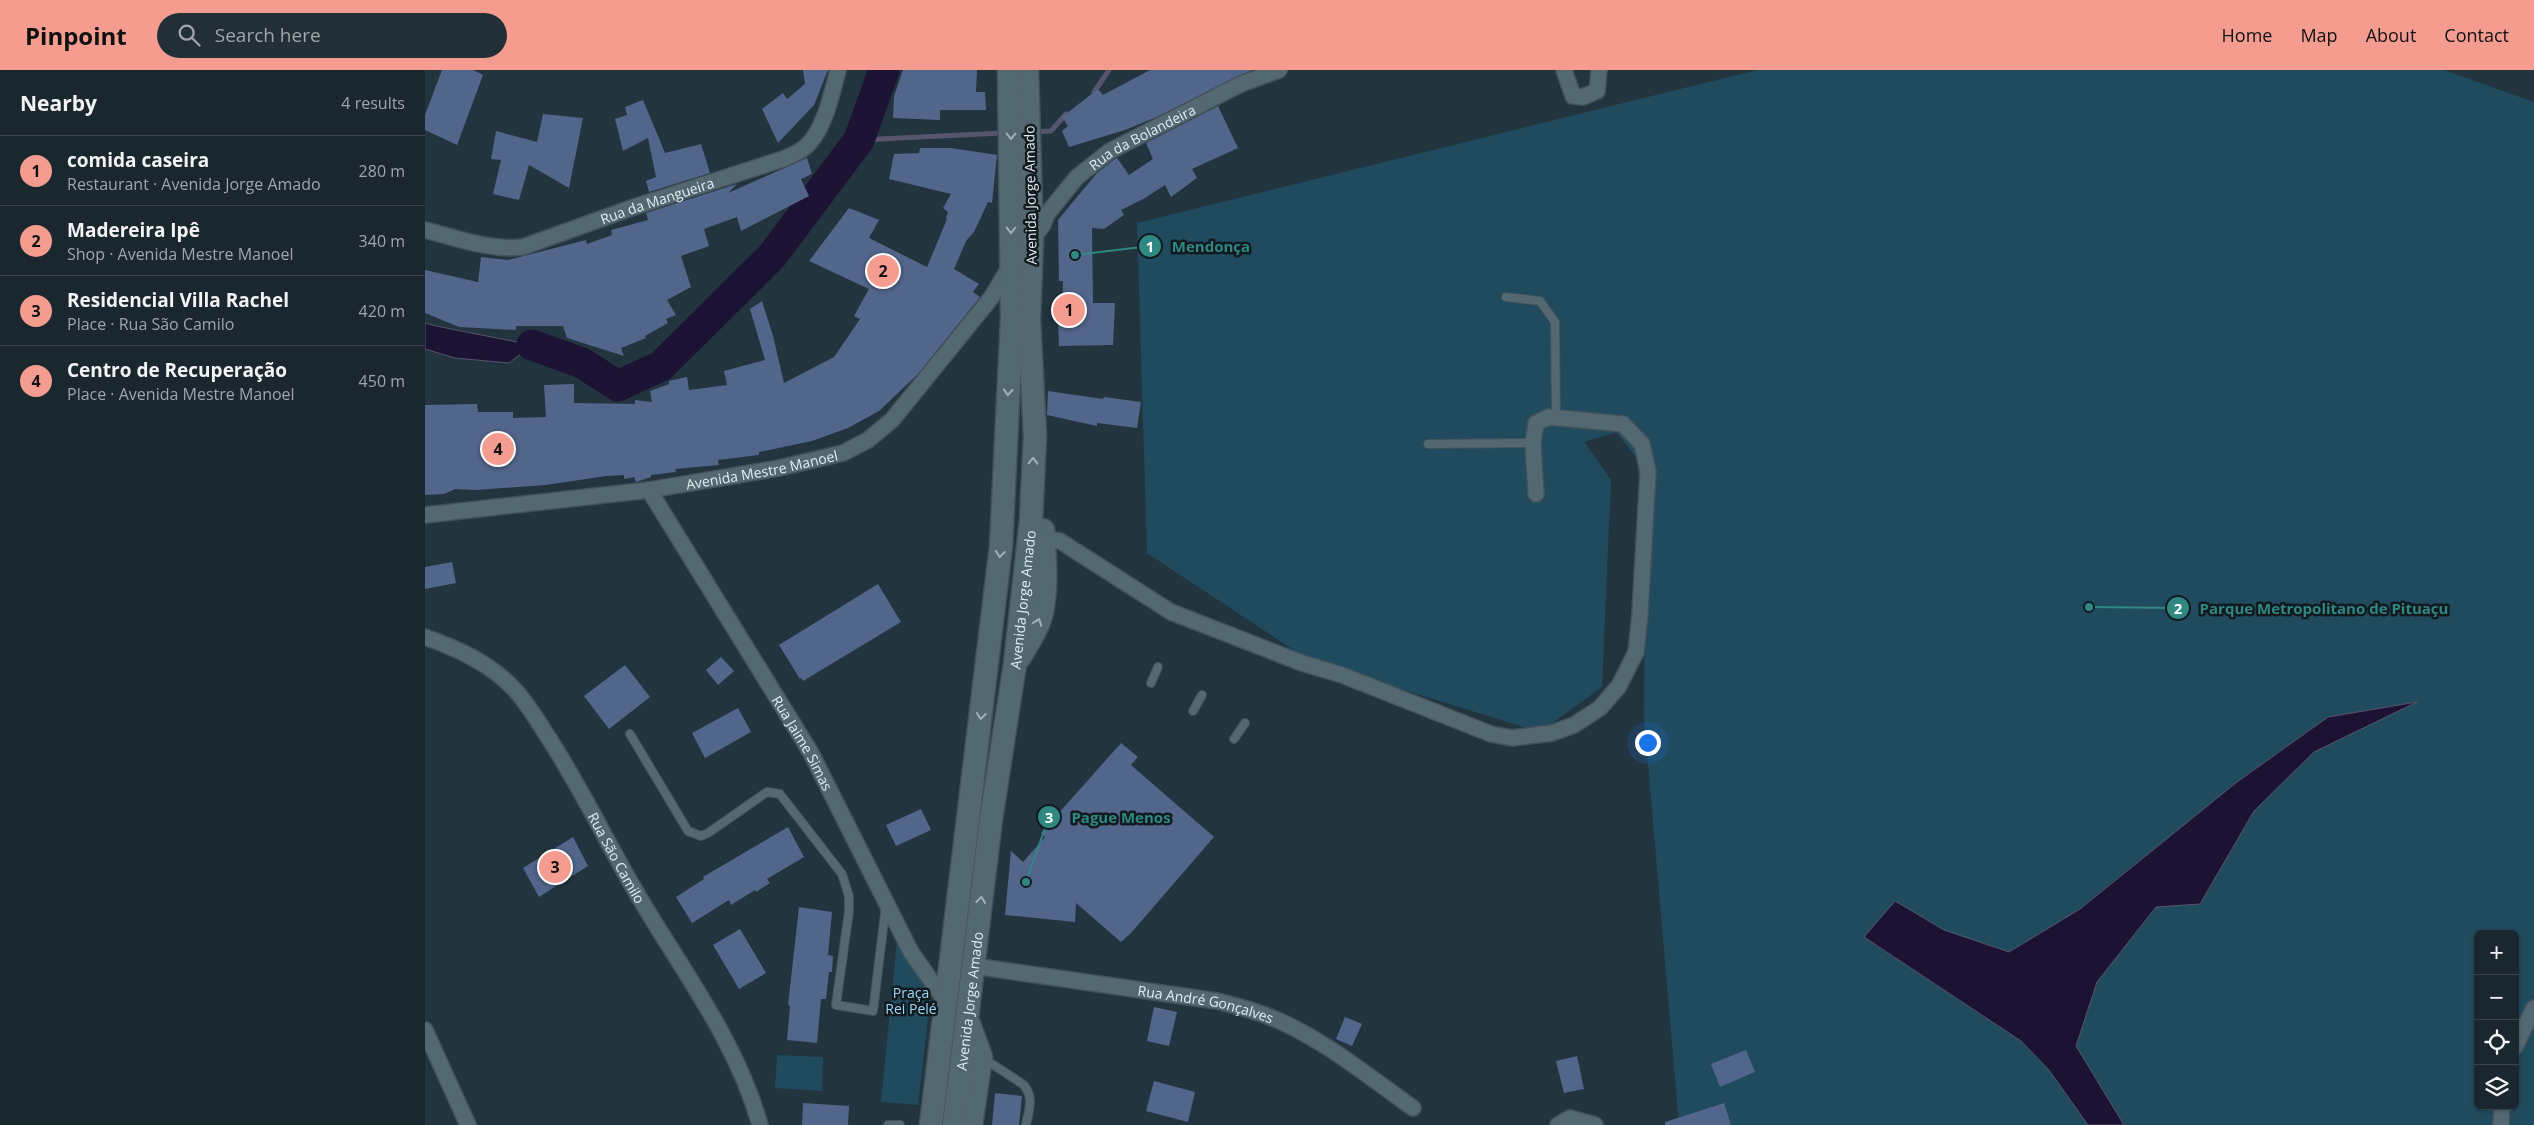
<!DOCTYPE html>
<meta charset="utf-8">
<style>
body{margin:0;font-family:"Open Sans",sans-serif;background:#232f36;color:#f1f3f6}
.controls{position:absolute;right:15px;bottom:15px;display:grid;overflow:hidden;border-radius:8px;box-shadow:0 1px 4px #0004}
.controls button{width:45px;height:45px;display:grid;place-items:center;padding:0;border:0;border-bottom:1px solid #38444a;background:#1a272e;color:#f1f3f6;font:25px sans-serif}
.you{position:absolute;left:1222px;top:672px;width:18px;height:18px;margin:-12px;border:4px solid #fff;border-radius:50%;background:#1a73e8;box-shadow:0 0 0 8px #1a73e833}
.badge{display:grid;place-items:center;width:32px;height:32px;border-radius:50%;background:#f59c91;color:#111;font-size:16px;font-weight:700}
.pin{position:absolute;translate:-50% -50%;border:2px solid #fff;box-shadow:0 1px 5px #0006}
.list{margin:0;padding:0;list-style:none}
h2{display:flex;justify-content:space-between;align-items:center;height:65px;margin:0;padding:0 20px;font-size:21px}
h2 small{font-size:16px;font-weight:400;color:#9fa5aa}
.list li{display:grid;grid-template-columns:32px 1fr auto;gap:15px;align-items:center;box-sizing:border-box;height:70px;padding:0 20px;border-top:1px solid #38444a}
.list b{display:block;font-size:19px;white-space:nowrap}
.list p{margin:0;font-size:16px;white-space:nowrap;color:#9fa5aa}
.list em{font-size:16px;font-style:normal;color:#9fa5aa}
.icon{flex:none;width:28px;height:28px;fill:none;stroke:currentColor;stroke-width:2;stroke-linecap:round;stroke-linejoin:round}
.map{position:relative;flex:none;width:2109px;height:1055px;overflow:hidden}
header{display:flex;align-items:center;gap:30px;box-sizing:border-box;height:70px;padding:0 25px;background:#f59c91;color:#111}
header strong{font-size:24px}
nav{display:flex;gap:28px;margin-inline-start:auto;font-size:18px}
.search{width:350px;height:45px;background:#232f36;display:flex;align-items:center;gap:12px;box-sizing:border-box;padding:0 18px;border-radius:28px;color:#9fa5aa;font-size:19px}
main{display:flex}
aside{flex:1;background:#1a272e}
.map>svg:first-child{display:block}
.green{fill:#204a5e;fill-rule:evenodd}
.water{fill:#1c1234;stroke:#57546d}
.lines{fill:none;stroke-linecap:round;stroke-linejoin:round}
.stream{stroke:#57546d;stroke-width:5}
.river{stroke:#1c1234;stroke-width:31}
.building{fill:#52668b}
.lane-casing{stroke:#42525a;stroke-width:10}
.street-casing{stroke:#42525a;stroke-width:18}
.secondary-casing{stroke:#42525a;stroke-width:25}
.lane{stroke:#546872;stroke-width:8}
.street{stroke:#546872;stroke-width:15}
.secondary{stroke:#546872;stroke-width:22}
.oneway{stroke:#a2b1b9}
.labels{text-anchor:middle;dominant-baseline:central;stroke-width:5;stroke-linejoin:round;paint-order:stroke}
.street-label{font-size:14px;fill:#e2edf3;stroke:#121a1f}
.park-label{font-size:14px;fill:#9cd8f8;stroke:#121a1f}
.leader{fill:none;stroke:#2f8882;stroke-width:2}
.callout-dot{fill:#2f8882;stroke:#121a1f;stroke-width:2}
.mark-label{font-size:15px;text-anchor:middle;font-weight:bold;fill:#fff}
.callout-label{font-size:15px;text-anchor:middle;font-weight:bold;fill:#2f8882;stroke:#121a1f;stroke-width:5;stroke-linejoin:round;paint-order:stroke}
</style>
<header>
<strong>Pinpoint</strong>
<div class="search"><svg class="icon" aria-label="search" viewBox="0 0 24 24"><circle cx="10" cy="10" r="6"/><path d="M15 15l6 6"/></svg>Search here</div>
<nav><a>Home</a><a>Map</a><a>About</a><a>Contact</a></nav>
</header>
<main>
<aside>
<h2>Nearby<small>4 results</small></h2>
<ul class="list">
<li><span class="badge">1</span><div><b>comida caseira</b><p>Restaurant · Avenida Jorge Amado</p></div><em>280 m</em></li>
<li><span class="badge">2</span><div><b>Madereira Ipê</b><p>Shop · Avenida Mestre Manoel</p></div><em>340 m</em></li>
<li><span class="badge">3</span><div><b>Residencial Villa Rachel</b><p>Place · Rua São Camilo</p></div><em>420 m</em></li>
<li><span class="badge">4</span><div><b>Centro de Recuperação</b><p>Place · Avenida Mestre Manoel</p></div><em>450 m</em></li>
</ul>
</aside>
<div class="map">
<svg width="2109" height="1055" viewBox="0 0 2109 1055">
<rect width="100%" height="100%" fill="#22343d"/>
<g class="green">
<path d="M 1332,0 L 2019,0 L 2109,32 L 2109,1055 L 1254,1055 L 1219,647 L 1220,399 L 1191,362 L 1159,372 L 1186,410 L 1177,617 L 1115,662 L 885,591 L 722,483 L 712,153 ZM 2053,864 L 2090,864 L 2090,1036 L 2053,1036 Z"/>
<path d="M 472,871 L 506,921 L 493,1035 L 456,1032 Z"/>
<path d="M 352,985 L 398,987 L 397,1021 L 350,1018 Z"/>
</g>
<g class="water">
<path d="M 0,253 L 11,256 L 107,275 L 84,293 L 30,288 L 0,279 Z"/>
<path d="M 1992,632 L 1889,682 L 1829,741 L 1775,834 L 1731,837 L 1672,912 L 1651,976 L 1699,1055 L 1663,1055 L 1624,1000 L 1596,971 L 1439,867 L 1470,831 L 1519,860 L 1584,882 L 1655,839 L 1812,712 L 1903,647 Z"/>
</g>
<g class="lines">
<g class="stream">
<path d="M 669,22 L 684,0"/>
<path d="M 609,62 L 626,61 L 641,44"/>
<path d="M 434,70 L 578,63"/>
</g>
<path class="river" d="M 107,275 L 157,293 L 193,316 L 236,296 L 347,186 L 434,70 L 459,0"/>
</g>
<g class="building">
<path d="M 17,0 L 48,0 L 58,5 L 32,75 L 0,60 L 0,45 Z"/>
<path d="M 378,0 L 403,0 L 389,35 L 353,73 L 337,39 L 358,23 L 362,29 L 380,14 Z"/>
<path d="M 478,0 L 552,0 L 551,22 L 560,22 L 561,40 L 515,40 L 515,50 L 468,48 L 469,26 Z"/>
<path d="M 725,0 L 827,0 L 734,46 L 700,60 L 644,77 L 637,61 L 643,56 L 637,47 L 673,19 L 678,25 Z"/>
<path d="M 218,30 L 240,83 L 276,74 L 285,103 L 224,122 L 221,111 L 231,107 L 223,68 L 198,81 L 190,49 L 202,45 L 200,37 Z"/>
<path d="M 793,36 L 813,78 L 767,99 L 772,108 L 746,127 L 740,115 L 720,128 L 696,140 L 699,145 L 679,159 L 667,158 L 668,233 L 690,233 L 688,275 L 634,276 L 633,252 L 637,252 L 638,211 L 634,211 L 633,150 L 672,103 L 690,89 L 692,88 L 704,105 L 728,89 L 721,73 Z"/>
<path d="M 118,44 L 158,48 L 144,118 L 104,95 L 94,130 L 68,124 L 76,90 L 66,89 L 71,61 L 112,72 Z"/>
<path d="M 495,78 L 526,78 L 572,85 L 567,133 L 563,132 L 549,162 L 541,171 L 529,199 L 554,214 L 548,222 L 555,227 L 493,304 L 454,341 L 423,358 L 387,371 L 334,382 L 334,385 L 293,390 L 294,395 L 250,399 L 251,402 L 226,405 L 226,407 L 211,412 L 209,407 L 199,409 L 199,405 L 181,406 L 121,415 L 51,420 L 30,419 L 19,424 L 0,425 L 0,335 L 52,334 L 53,342 L 88,342 L 88,348 L 121,347 L 119,315 L 149,314 L 149,333 L 210,334 L 210,330 L 227,332 L 225,321 L 244,314 L 244,311 L 262,307 L 264,320 L 302,315 L 299,301 L 340,290 L 325,239 L 337,231 L 348,266 L 359,313 L 409,287 L 435,249 L 429,246 L 444,219 L 384,191 L 424,138 L 454,150 L 444,168 L 502,197 L 522,149 L 521,148 L 523,142 L 518,138 L 526,124 L 464,109 L 469,84 L 494,83 Z"/>
<path d="M 382,88 L 387,104 L 376,109 L 384,126 L 316,161 L 312,147 L 279,159 L 284,176 L 256,186 L 266,217 L 242,230 L 251,245 L 241,249 L 243,253 L 220,266 L 221,268 L 196,278 L 199,286 L 142,268 L 138,256 L 91,256 L 91,260 L 34,257 L 0,243 L 0,200 L 53,212 L 56,187 L 83,190 L 161,170 L 162,174 L 187,165 L 186,160 L 223,150 L 221,143 L 312,114 L 303,123 Z"/>
<path d="M 623,321 L 678,329 L 679,327 L 716,332 L 712,358 L 672,353 L 672,356 L 622,345 Z"/>
<path d="M 27,492 L 31,513 L 0,519 L 0,497 Z"/>
<path d="M 453,514 L 476,552 L 378,611 L 376,608 L 375,609 L 354,575 Z"/>
<path d="M 296,587 L 309,601 L 293,615 L 281,600 Z"/>
<path d="M 200,595 L 225,627 L 184,659 L 159,626 Z"/>
<path d="M 313,638 L 326,662 L 280,688 L 267,663 Z"/>
<path d="M 696,673 L 713,687 L 706,695 L 789,767 L 706,863 L 696,872 L 651,833 L 650,852 L 580,845 L 586,781 L 598,792 L 620,767 L 616,763 Z"/>
<path d="M 496,739 L 506,760 L 471,776 L 461,755 Z"/>
<path d="M 363,757 L 379,787 L 342,809 L 345,813 L 331,822 L 330,820 L 306,835 L 304,830 L 267,853 L 251,827 L 279,809 L 278,807 Z"/>
<path d="M 148,767 L 163,796 L 114,827 L 98,798 Z"/>
<path d="M 374,837 L 407,842 L 403,885 L 408,886 L 407,902 L 404,902 L 401,929 L 396,929 L 392,973 L 362,970 L 365,936 L 363,935 Z"/>
<path d="M 315,859 L 341,903 L 314,919 L 288,875 Z"/>
<path d="M 729,937 L 752,942 L 744,976 L 722,971 Z"/>
<path d="M 920,947 L 937,954 L 927,976 L 911,969 Z"/>
<path d="M 1321,980 L 1330,1002 L 1295,1017 L 1286,994 Z"/>
<path d="M 1152,986 L 1159,1019 L 1139,1023 L 1131,991 Z"/>
<path d="M 729,1011 L 770,1022 L 763,1052 L 721,1041 Z"/>
<path d="M 570,1023 L 597,1026 L 594,1055 L 567,1055 Z"/>
<path d="M 378,1033 L 424,1036 L 423,1055 L 377,1055 Z"/>
<path d="M 1299,1033 L 1306,1055 L 1240,1055 L 1240,1052 Z"/>
</g>
<g class="lines">
<defs>
<g id="lane">
<path d="M 1081,227 L 1115,231 L 1130,252 L 1131,347"/>
<path d="M 1003,374 L 1108,373"/>
<path d="M 726,613 L 733,597"/>
<path d="M 768,641 L 777,625"/>
<path d="M 205,664 L 263,761 L 276,766 L 283,763 L 342,722 L 355,724 L 358,728 L 417,804 L 424,826 L 424,841 L 411,935 L 448,941 L 461,835"/>
<path d="M 809,669 L 820,653"/>
<path d="M 558,988 L 599,1015 C 609,1028 604,1040 601,1055"/>
<path d="M 463,1055 L 475,1055"/>
</g>
<g id="street">
<path d="M 1139,0 L 1148,26 L 1158,27 L 1172,21 L 1174,0"/>
<path id="s1" d="M 0,160 C 32,168 65,181 98,177 L 209,137 L 358,89 C 365,86 373,83 379,78 C 399,63 407,23 413,0"/>
<path id="s2" d="M 607,169 L 618,155 L 622,144 L 652,107 L 685,81 L 816,14 L 854,0"/>
<path id="s3" d="M 224,420 L 386,683 L 486,882 L 521,932"/>
<path id="s4" d="M 0,445 L 224,420 L 354,398 L 418,383 L 443,370 L 467,350 L 566,228 L 586,195"/>
<path d="M 619,469 L 635,471 L 746,542 L 877,593 L 917,605 L 1066,664 L 1087,668 L 1127,663 L 1149,655 L 1175,638 L 1194,616 L 1211,582 L 1215,544 L 1223,402 L 1217,374 L 1198,354 L 1124,347 L 1111,353 L 1108,373 L 1111,424"/>
<path id="s5" d="M 0,567 C 31,578 65,593 88,618 C 101,631 111,648 121,664 C 153,712 178,765 207,815 C 252,894 310,966 335,1055"/>
<path id="s6" d="M 548,896 L 792,931 C 815,937 839,943 861,954 C 907,976 947,1009 988,1038"/>
<path d="M 0,960 L 43,1055"/>
<path d="M 2090,977 L 2109,938"/>
<path d="M 1133,1055 L 1145,1048 L 1170,1055"/>
<path d="M 2076,1055 L 2077,1036"/>
</g>
<g id="secondary">
<path d="M 595,587 C 602,575 610,563 615,549 C 623,525 620,485 618,460"/>
<path d="M 544,954 L 556,987 L 546,1055"/>
<path d="M 506,1055 L 576,476 L 587,249 L 584,0"/>
<path id="s7" d="M 529,1055 L 566,749 L 590,594 L 606,450 L 610,366 L 604,249 L 607,169 L 602,0"/>
</g>
</defs>
<use href="#lane" class="lane-casing"/>
<use href="#street" class="street-casing"/>
<use href="#secondary" class="secondary-casing"/>
<use href="#lane" class="lane"/>
<use href="#street" class="street"/>
<use href="#secondary" class="secondary"/>
</g>
<defs><path id="oneway-chevron" d="M-2-3.5L2.5 0L-2 3.5" fill="none" stroke-width="1.6" stroke-linecap="round" stroke-linejoin="round" transform="scale(1.25)"/></defs>
<g class="oneway">
<use href="#oneway-chevron" transform="translate(586 66) rotate(90)"/>
<use href="#oneway-chevron" transform="translate(586 160) rotate(90)"/>
<use href="#oneway-chevron" transform="translate(583 322) rotate(93)"/>
<use href="#oneway-chevron" transform="translate(608 391) rotate(-88)"/>
<use href="#oneway-chevron" transform="translate(575 484) rotate(97)"/>
<use href="#oneway-chevron" transform="translate(613 552) rotate(-70)"/>
<use href="#oneway-chevron" transform="translate(556 646) rotate(97)"/>
<use href="#oneway-chevron" transform="translate(556 830) rotate(-83)"/>
</g>
<g class="labels">
<g class="street-label">
<text stroke="none"><textPath href="#s2" startOffset="154">Rua da Bolandeira</textPath></text>
<text transform="translate(605 125) rotate(-91)">Avenida Jorge Amado</text>
<text stroke="none"><textPath href="#s1" startOffset="242">Rua da Mangueira</textPath></text>
<text stroke="none"><textPath href="#s4" startOffset="340">Avenida Mestre Manoel</textPath></text>
<text stroke="none"><textPath href="#s7" startOffset="530">Avenida Jorge Amado</textPath></text>
<text stroke="none"><textPath href="#s3" startOffset="296">Rua Jaime Simas</textPath></text>
<text stroke="none"><textPath href="#s5" startOffset="302">Rua São Camilo</textPath></text>
<text stroke="none"><textPath href="#s7" startOffset="125">Avenida Jorge Amado</textPath></text>
<text stroke="none"><textPath href="#s6" startOffset="236">Rua André Gonçalves</textPath></text>
</g>
<g class="park-label">
<text x="486" y="922">Praça<tspan x="486" dy="16">Rei Pelé</tspan></text>
</g>
</g>
<path class="leader" d="M650 185L725 176M1664 537L1753 538M601 812L624 747"/>
<g class="callout-dot">
<circle cx="650" cy="185" r="5"/>
<circle cx="1664" cy="537" r="5"/>
<circle cx="601" cy="812" r="5"/>
<circle cx="725" cy="176" r="12"/>
<circle cx="1753" cy="538" r="12"/>
<circle cx="624" cy="747" r="12"/>
</g>
<g class="mark-label">
<text x="725" y="182">1</text>
<text x="1753" y="544">2</text>
<text x="624" y="753">3</text>
</g>
<g class="callout-label">
<text x="786" y="182">Mendonça</text>
<text x="1899" y="544">Parque Metropolitano de Pituaçu</text>
<text x="696" y="753">Pague Menos</text>
</g>
</svg>
<div class="controls">
<button>+</button>
<button>−</button>
<button><svg class="icon" aria-label="locate" viewBox="0 0 24 24"><circle cx="12" cy="12" r="6"/><path d="M12 2v4M12 18v4M2 12h4M18 12h4"/></svg></button>
<button><svg class="icon" aria-label="layers" viewBox="0 0 24 24"><path d="M12 4l9 5-9 5-9-5zM3 14l9 5 9-5"/></svg></button>
</div>
<div class="you"></div>
<div class="pin badge" style="left:644px;top:240px">1</div>
<div class="pin badge" style="left:458px;top:201px">2</div>
<div class="pin badge" style="left:130px;top:797px">3</div>
<div class="pin badge" style="left:73px;top:379px">4</div>
</div>
</main>
